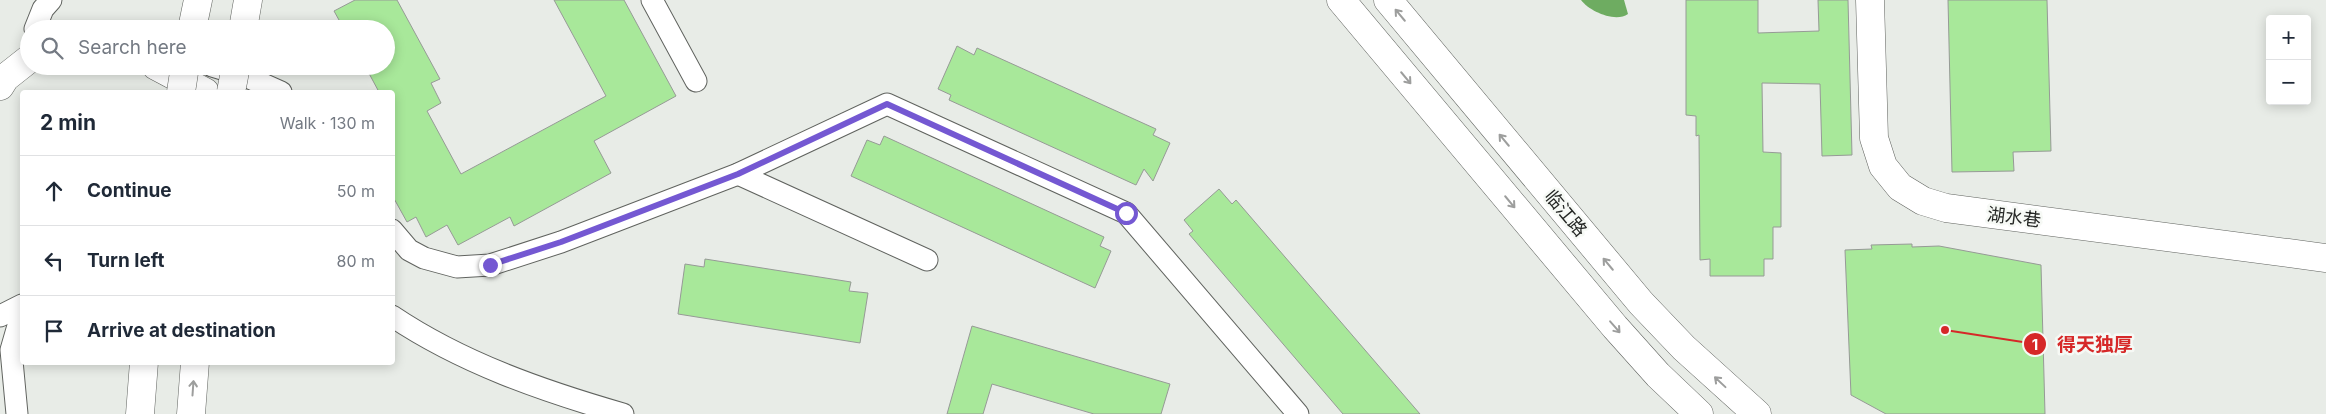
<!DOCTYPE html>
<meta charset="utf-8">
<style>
body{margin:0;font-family:Inter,"Noto Sans SC",sans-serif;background:#f2f2f3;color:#1f2937}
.controls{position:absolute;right:15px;top:15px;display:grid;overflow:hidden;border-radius:5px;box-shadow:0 2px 12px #0003}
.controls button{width:45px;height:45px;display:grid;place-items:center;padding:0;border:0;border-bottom:1px solid #e0e1e3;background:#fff;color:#1f2937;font:25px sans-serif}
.stop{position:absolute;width:15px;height:15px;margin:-11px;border:4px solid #7458d2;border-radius:50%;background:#fff}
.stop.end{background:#7458d2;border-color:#fff;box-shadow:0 1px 5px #0008}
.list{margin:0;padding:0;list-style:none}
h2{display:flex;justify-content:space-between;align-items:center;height:65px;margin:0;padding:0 20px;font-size:21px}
h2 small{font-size:16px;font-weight:400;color:#747a83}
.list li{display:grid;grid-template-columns:32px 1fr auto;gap:15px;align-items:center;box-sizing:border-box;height:70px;padding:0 20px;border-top:1px solid #e0e1e3}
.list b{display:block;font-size:19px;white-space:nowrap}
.list em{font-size:16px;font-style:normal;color:#747a83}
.icon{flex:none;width:28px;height:28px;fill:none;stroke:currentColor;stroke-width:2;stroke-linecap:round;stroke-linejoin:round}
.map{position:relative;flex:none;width:2326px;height:414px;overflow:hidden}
.search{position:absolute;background:#fff;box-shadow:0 2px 12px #0003;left:20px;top:20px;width:375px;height:55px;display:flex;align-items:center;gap:12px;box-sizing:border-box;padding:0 18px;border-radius:28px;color:#747a83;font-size:19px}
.panel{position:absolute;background:#fff;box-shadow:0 2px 12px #0003;left:20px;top:90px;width:375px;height:275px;border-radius:5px}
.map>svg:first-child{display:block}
.water{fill:#6eac61}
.building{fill:#a8e89a;stroke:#969a96}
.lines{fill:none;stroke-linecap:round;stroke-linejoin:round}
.service-casing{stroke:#60635f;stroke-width:23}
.minor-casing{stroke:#60635f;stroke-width:29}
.secondary-casing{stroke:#60635f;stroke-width:29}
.service{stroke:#fff;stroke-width:21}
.minor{stroke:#fff;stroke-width:28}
.secondary{stroke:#fff;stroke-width:28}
.secondary-bridge-casing{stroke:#60635f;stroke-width:29;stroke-linecap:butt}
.secondary-bridge{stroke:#fff;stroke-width:28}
.oneway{stroke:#9d9e9d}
.route{stroke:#7458d2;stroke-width:6}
.labels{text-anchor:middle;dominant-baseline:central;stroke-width:5;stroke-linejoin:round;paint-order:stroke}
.street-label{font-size:18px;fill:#252725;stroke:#f6f9f5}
.leader{fill:none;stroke:#d62828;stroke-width:2}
.callout-dot{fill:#d62828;stroke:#f6f9f5;stroke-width:2}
.mark-label{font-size:15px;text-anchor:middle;font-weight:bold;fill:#fff}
.callout-label{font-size:19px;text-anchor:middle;font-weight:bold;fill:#d62828;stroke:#f6f9f5;stroke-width:5;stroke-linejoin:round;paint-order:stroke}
</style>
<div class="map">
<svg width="2326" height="414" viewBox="0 0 2326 414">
<rect width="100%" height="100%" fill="#e8ece7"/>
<path class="water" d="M 1581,0 L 1624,0 L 1628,14 C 1615,23 1589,11 1581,0 Z"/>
<g class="building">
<path d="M 355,0 L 397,0 L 440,79 L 431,83 L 441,103 L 427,111 L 461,174 L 606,96 L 554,0 L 624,0 L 676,96 L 594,141 L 611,173 L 514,226 L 510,217 L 458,245 L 447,225 L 426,237 L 416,217 L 407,222 L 392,195 L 392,92 L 379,92 L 365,66 L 386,66 L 386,29 L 344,29 L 334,11 Z"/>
<path d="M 1686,0 L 1758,0 L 1758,33 L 1819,31 L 1818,0 L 1848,0 L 1852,155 L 1822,156 L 1820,84 L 1762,83 L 1763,152 L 1781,153 L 1781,227 L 1773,227 L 1773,259 L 1764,259 L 1764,276 L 1710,276 L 1710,259 L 1700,260 L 1699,135 L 1696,136 L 1696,116 L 1686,115 Z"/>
<path d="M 1948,0 L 2047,0 L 2051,151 L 2013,152 L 2014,171 L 1952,172 Z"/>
<path d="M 957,46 L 974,55 L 977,48 L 1156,129 L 1153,135 L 1170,143 L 1153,181 L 1144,169 L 1136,185 L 949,100 L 951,95 L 938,89 Z"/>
<path d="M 884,136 L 1104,237 L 1100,246 L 1111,251 L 1095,288 L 851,176 L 867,140 L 880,145 Z"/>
<path d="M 1219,189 L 1232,204 L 1236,200 L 1420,414 L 1343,414 L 1189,234 L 1193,231 L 1184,220 Z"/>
<path d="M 1912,244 L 1912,247 L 1939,246 L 2041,265 L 2045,414 L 1886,414 L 1851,395 L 1845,250 L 1872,249 L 1871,245 Z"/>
<path d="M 705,259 L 851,282 L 849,291 L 868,293 L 860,343 L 678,314 L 685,264 L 704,267 Z"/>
<path d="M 972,326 L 1170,384 L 1161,414 L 1094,414 L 992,384 L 983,414 L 947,414 Z"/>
</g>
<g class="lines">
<defs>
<g id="service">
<path d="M 652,0 L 696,81"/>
<path d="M 35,29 L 43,9 L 51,0"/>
<path d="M 212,66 L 245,76 L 281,92"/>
<path d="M 738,174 L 927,260"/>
<path d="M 392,230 L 409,250 L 424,258 L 457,267 L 490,265 L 561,242 L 738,174 L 887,104 L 1126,213 L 1298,414"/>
<path d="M 0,316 L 22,305"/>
<path d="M 392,316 C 462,363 543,391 623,414"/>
<path d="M 17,414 L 11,350 L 22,312"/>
</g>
<g id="minor">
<path d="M 1870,0 L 1874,138 L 1883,166 L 1900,187 L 1923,201 L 1946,208 L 2326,258"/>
<path d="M 156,66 L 205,92"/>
<path d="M 0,86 L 5,78 L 29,59"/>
</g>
<g id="secondary">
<path d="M 1341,0 L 1615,327 L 1658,375 L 1699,414"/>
<path d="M 1388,0 L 1641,303 L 1684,348 L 1757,414"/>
<path d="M 192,29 L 198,0"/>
<path d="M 243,29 L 248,0"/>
<path d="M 140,414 L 144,362"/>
<path d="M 191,414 L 195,362"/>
</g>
</defs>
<use href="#service" class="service-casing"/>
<use href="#minor" class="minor-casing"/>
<use href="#secondary" class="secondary-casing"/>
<use href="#service" class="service"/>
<use href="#minor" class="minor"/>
<use href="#secondary" class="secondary"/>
<defs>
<g id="secondary-bridge">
<path d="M 181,92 L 185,66"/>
<path d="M 231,92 L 236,66"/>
</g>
</defs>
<use href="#secondary-bridge" class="secondary-bridge-casing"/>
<use href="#secondary-bridge" class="secondary-bridge"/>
</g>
<defs><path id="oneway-shaft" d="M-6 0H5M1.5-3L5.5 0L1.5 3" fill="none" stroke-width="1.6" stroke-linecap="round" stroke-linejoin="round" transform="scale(1.25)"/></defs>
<g class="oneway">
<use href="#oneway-shaft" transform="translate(1400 15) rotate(-130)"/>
<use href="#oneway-shaft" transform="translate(1406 78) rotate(50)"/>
<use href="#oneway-shaft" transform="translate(1504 140) rotate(-130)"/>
<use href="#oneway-shaft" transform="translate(1510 202) rotate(50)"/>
<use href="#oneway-shaft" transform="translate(1608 264) rotate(-130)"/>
<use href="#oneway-shaft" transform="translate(1615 327) rotate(49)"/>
<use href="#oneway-shaft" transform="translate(1720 382) rotate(-137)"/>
<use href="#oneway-shaft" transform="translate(193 388) rotate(-86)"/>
</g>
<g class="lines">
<path class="route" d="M 490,265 L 561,242 L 738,174 L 887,104 L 1126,213"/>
</g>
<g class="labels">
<g class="street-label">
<text transform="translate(1566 213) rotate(50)">临江路</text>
<text transform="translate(2014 217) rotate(7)">湖水巷</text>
</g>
</g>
<path class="leader" d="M1945 330L2035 344"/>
<g class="callout-dot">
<circle cx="1945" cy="330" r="5"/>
<circle cx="2035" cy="344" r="12"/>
</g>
<g class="mark-label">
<text x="2035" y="350">1</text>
</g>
<g class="callout-label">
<text x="2095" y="351">得天独厚</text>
</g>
</svg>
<div class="controls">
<button>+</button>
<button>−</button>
</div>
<div class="stop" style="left:1126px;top:213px"></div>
<div class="stop end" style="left:490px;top:265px"></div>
<div class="search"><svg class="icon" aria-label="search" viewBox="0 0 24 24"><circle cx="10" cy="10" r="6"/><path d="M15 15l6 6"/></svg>Search here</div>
<section class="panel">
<h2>2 min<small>Walk · 130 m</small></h2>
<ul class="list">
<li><svg class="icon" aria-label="ahead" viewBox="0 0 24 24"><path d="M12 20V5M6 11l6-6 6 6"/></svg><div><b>Continue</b></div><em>50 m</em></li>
<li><svg class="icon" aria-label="left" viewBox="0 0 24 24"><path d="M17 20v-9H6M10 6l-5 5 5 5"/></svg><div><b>Turn left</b></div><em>80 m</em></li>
<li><svg class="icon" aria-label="arrive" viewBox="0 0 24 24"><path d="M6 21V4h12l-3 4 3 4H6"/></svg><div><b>Arrive at destination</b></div></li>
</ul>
</section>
</div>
